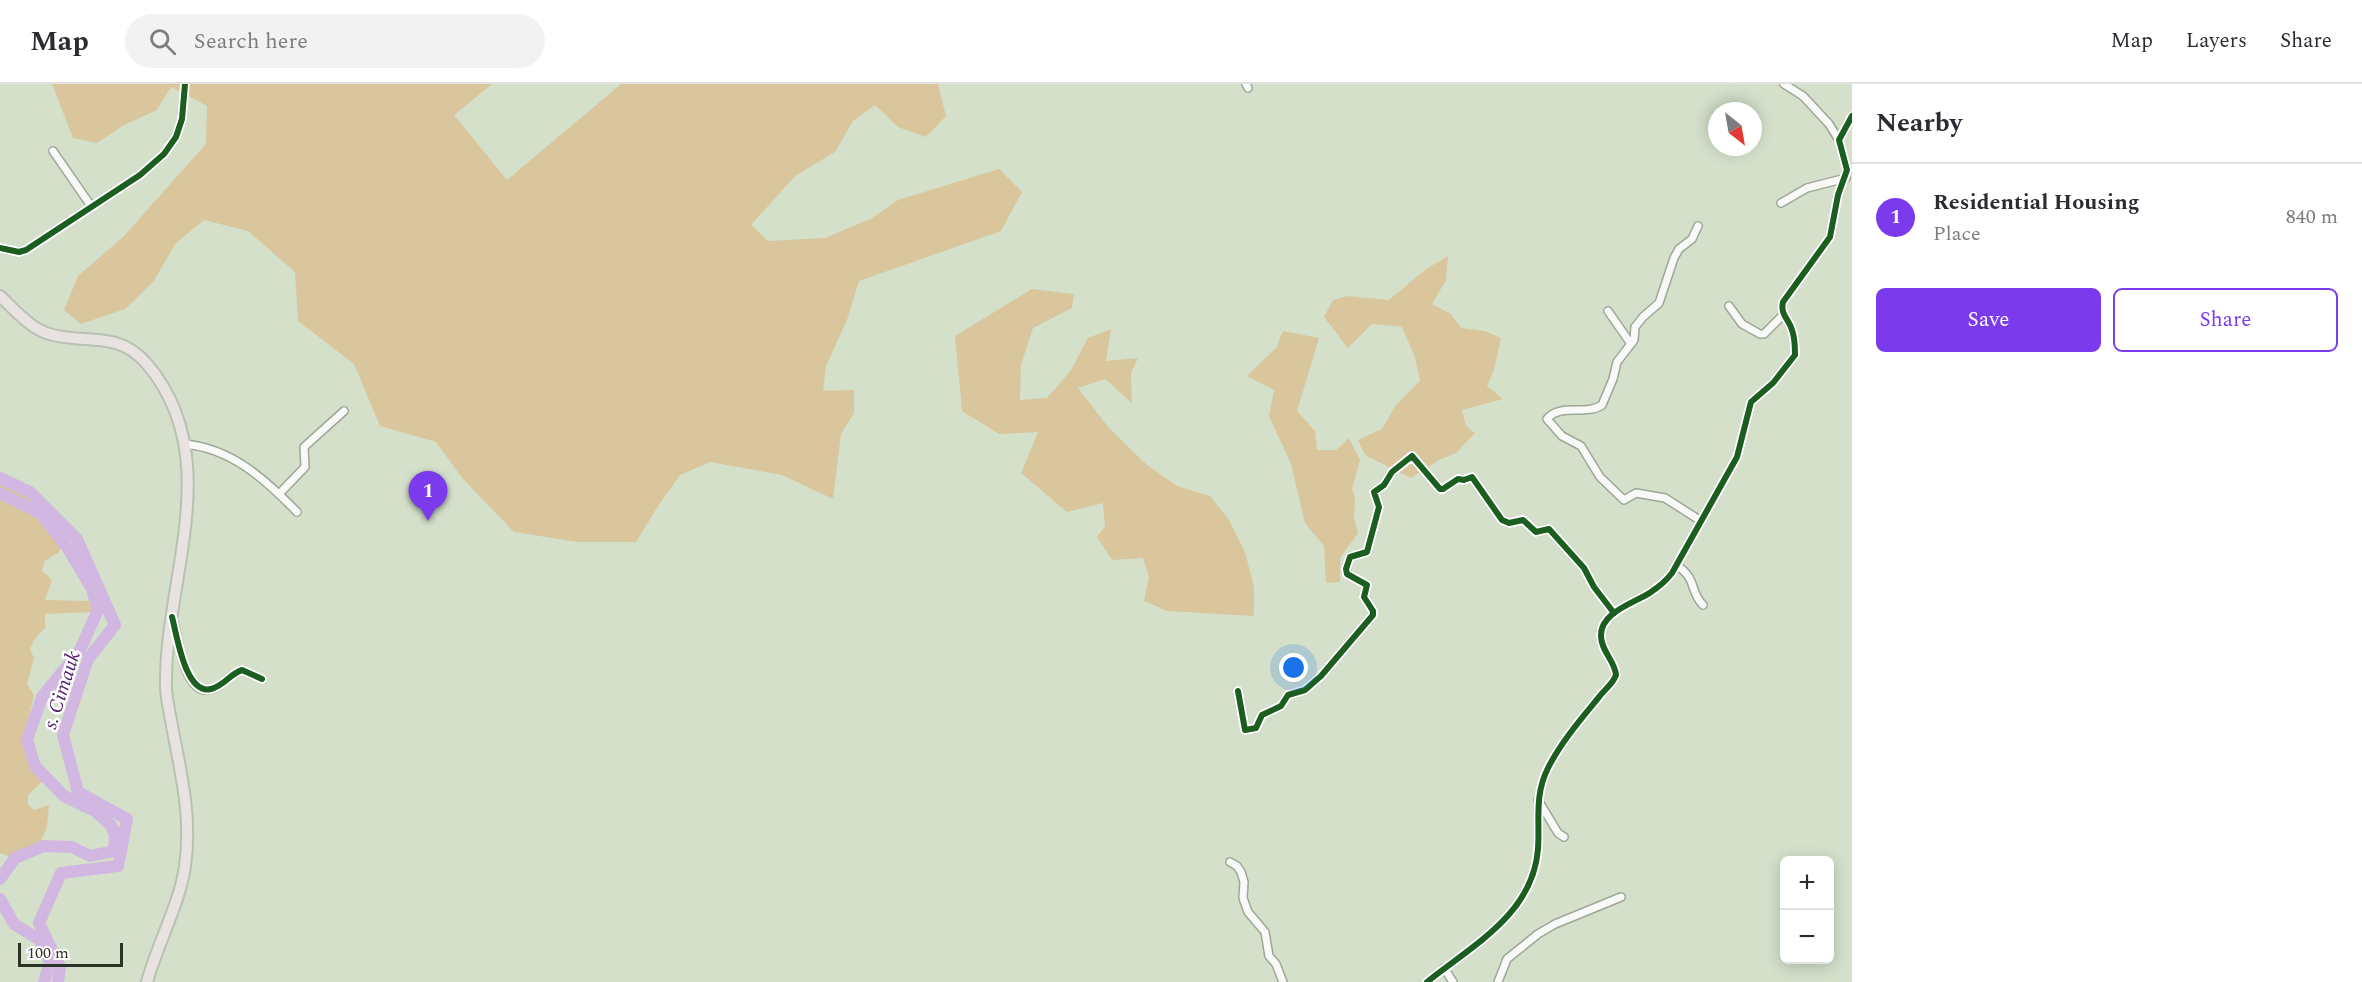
<!DOCTYPE html>
<meta charset="utf-8">
<style>
body{margin:0;font-family:Spectral,serif;background:#f2f2f3;color:#2b2b33}
.controls{position:absolute;right:18px;bottom:18px;display:grid;overflow:hidden;border-radius:9px;box-shadow:0 3px 15px #0003}
.controls button{width:54px;height:54px;display:grid;place-items:center;padding:0;border:0;border-bottom:2px solid #e1e1e2;background:#fff;color:#2b2b33;font:30px sans-serif}
.compass{position:absolute;left:1708px;top:18px;width:54px;height:54px;border-radius:50%;background:#fff;box-shadow:0 3px 15px #0003;rotate:149deg}
.scale{position:absolute;left:18px;bottom:15px;width:105px;box-sizing:border-box;padding-left:6px;border:3px solid #2c3425;border-top:0;font-size:16px;line-height:21px;white-space:nowrap;color:#2c3425;-webkit-text-stroke:4px #fff;paint-order:stroke}
.you{position:absolute;left:1294px;top:584px;width:21px;height:21px;margin:-15px;border:4px solid #fff;border-radius:50%;background:#1a73e8;box-shadow:0 0 0 9px #1a73e833}
.badge{display:grid;place-items:center;width:39px;height:39px;border-radius:50%;background:#7c3aed;color:#fff;font-size:20px;font-weight:700}
.pin{position:absolute;translate:-50% -50px;filter:drop-shadow(0 2px 3px #0008)}
.pin::after{content:'';position:absolute;top:32px;width:21px;height:18px;background:inherit;clip-path:polygon(0 0,100% 0,50% 100%)}
.list{margin:0;padding:0;list-style:none}
h2{display:flex;justify-content:space-between;align-items:center;height:78px;margin:0;padding:0 24px;font-size:26px}
h2 small{font-size:20px;font-weight:400;color:#7c7c81}
.list li{display:grid;grid-template-columns:39px 1fr auto;gap:18px;align-items:center;box-sizing:border-box;height:108px;padding:0 24px;border-top:2px solid #e1e1e2}
.list b{display:block;font-size:22px;white-space:nowrap}
.list p{margin:0;font-size:20px;white-space:nowrap;color:#7c7c81}
.list em{font-size:20px;font-style:normal;color:#7c7c81}
.actions{display:flex;gap:12px;padding:18px 24px}
.actions a{flex:1;padding:14px 0;border:2px solid #7c3aed;border-radius:9px;text-align:center;font-size:21px;color:#7c3aed}
.actions .main{background:#7c3aed;color:#fff}
.icon{flex:none;width:33px;height:33px;fill:none;stroke:currentColor;stroke-width:2;stroke-linecap:round;stroke-linejoin:round}
.map{position:relative;flex:none;width:1852px;height:898px;overflow:hidden}
header{display:flex;align-items:center;gap:36px;box-sizing:border-box;height:84px;padding:0 30px;background:#fff;border-bottom:2px solid #e1e1e2}
header strong{font-size:28px}
nav{display:flex;gap:33px;margin-inline-start:auto;font-size:21px}
.search{width:420px;height:54px;background:#f2f2f3;display:flex;align-items:center;gap:15px;box-sizing:border-box;padding:0 21px;border-radius:33px;color:#7c7c81;font-size:22px}
main{display:flex}
aside{flex:1;background:#fff}
.map>svg:first-child{display:block}
.green{fill:#dac69c}
.lines{fill:none;stroke-linecap:round;stroke-linejoin:round}
.river{stroke:#d1b7e2;stroke-width:12}
.street-casing{stroke:#9ea797;stroke-width:10}
.primary-casing{stroke:#bac0b5;stroke-width:14}
.street{stroke:#f9faf7;stroke-width:7}
.primary{stroke:#e8e3e1;stroke-width:10}
.cycleway-casing{stroke:#fff;stroke-width:10}
.cycleway{stroke:#1b5e20;stroke-width:6}
.labels{text-anchor:middle;dominant-baseline:central;stroke-width:5;stroke-linejoin:round;paint-order:stroke}
.water-label{font-size:20px;font-style:italic;fill:#511c6d;stroke:#fff}
</style>
<header>
<strong>Map</strong>
<div class="search"><svg class="icon" aria-label="search" viewBox="0 0 24 24"><circle cx="10" cy="10" r="6"/><path d="M15 15l6 6"/></svg>Search here</div>
<nav><a>Map</a><a>Layers</a><a>Share</a></nav>
</header>
<main>
<div class="map">
<svg width="1852" height="898" viewBox="0 0 1852 898">
<rect width="100%" height="100%" fill="#d4e0ca"/>
<g class="green">
<path d="M 52,0 L 492,0 L 454,31 L 507,96 L 621,0 L 938,0 L 946,32 L 926,53 L 898,43 L 875,21 L 853,37 L 835,68 L 795,92 L 751,141 L 768,157 L 825,154 L 872,134 L 898,116 L 999,85 L 1022,108 L 1001,147 L 859,197 L 847,236 L 826,282 L 823,307 L 854,306 L 854,329 L 841,350 L 833,415 L 782,391 L 710,378 L 680,391 L 658,422 L 636,458 L 578,458 L 514,448 L 463,395 L 436,358 L 380,342 L 354,280 L 298,237 L 295,188 L 248,147 L 204,136 L 176,159 L 153,198 L 125,225 L 81,240 L 64,226 L 78,192 L 123,153 L 206,60 L 207,22 L 171,3 L 157,26 L 124,41 L 97,59 L 73,54 Z"/>
<path d="M 1448,172 L 1446,196 L 1432,220 L 1451,230 L 1461,244 L 1485,247 L 1501,254 L 1494,286 L 1487,302 L 1503,315 L 1462,326 L 1466,342 L 1475,349 L 1456,369 L 1439,376 L 1411,394 L 1365,371 L 1358,356 L 1382,345 L 1396,321 L 1420,297 L 1415,273 L 1402,243 L 1372,240 L 1348,264 L 1324,233 L 1333,216 L 1348,212 L 1389,216 L 1426,185 Z"/>
<path d="M 1032,205 L 1074,210 L 1072,224 L 1033,244 L 1021,281 L 1020,316 L 1047,314 L 1071,286 L 1088,254 L 1111,245 L 1106,277 L 1138,274 L 1131,289 L 1132,319 L 1105,295 L 1078,304 L 1109,344 L 1146,380 L 1177,402 L 1210,412 L 1229,436 L 1245,468 L 1254,503 L 1254,532 L 1167,527 L 1144,517 L 1149,493 L 1143,474 L 1112,476 L 1097,453 L 1105,442 L 1103,419 L 1067,428 L 1021,389 L 1038,348 L 999,350 L 962,327 L 955,252 Z"/>
<path d="M 1283,247 L 1319,254 L 1297,327 L 1315,347 L 1317,366 L 1336,366 L 1349,354 L 1360,376 L 1352,405 L 1355,413 L 1354,434 L 1358,449 L 1340,474 L 1340,498 L 1326,499 L 1324,462 L 1305,439 L 1291,380 L 1269,332 L 1274,306 L 1247,292 L 1276,264 Z"/>
<path d="M 0,398 L 25,410 L 66,453 L 59,468 L 45,477 L 42,487 L 52,496 L 45,516 L 91,517 L 94,528 L 45,530 L 45,544 L 34,556 L 30,565 L 34,574 L 27,600 L 34,611 L 23,656 L 35,689 L 45,695 L 28,711 L 28,720 L 34,726 L 49,721 L 47,743 L 40,760 L 10,773 L 1,769 L 0,771 Z"/>
</g>
<g class="lines">
<g class="river">
<path d="M 0,394 L 30,408 L 77,455 L 115,541 L 88,575 L 63,651 L 78,708 L 127,735 L 118,782 L 61,789 L 39,839 L 60,883 L 58,898"/>
<path d="M 0,409 L 40,429 L 67,463 L 92,505 L 98,526 L 80,566 L 42,613 L 27,656 L 35,682 L 64,712 L 95,727 L 111,741 L 115,751 L 114,767 L 90,772 L 72,763 L 44,762 L 15,774 L 0,795"/>
<path d="M 0,815 L 14,840 L 40,856 L 50,878 L 44,898"/>
</g>
<defs>
<g id="street">
<path d="M 1246,0 L 1248,4"/>
<path d="M 1784,0 L 1803,12 L 1829,40 L 1839,56"/>
<path d="M 53,67 L 91,122"/>
<path d="M 1781,119 L 1807,104 L 1846,94"/>
<path d="M 1698,142 L 1692,155 L 1679,165 L 1674,174 L 1659,219 L 1643,233 L 1635,243 L 1634,256 L 1617,278 L 1613,295 L 1602,321 C 1586,332 1559,319 1547,335 L 1562,352 L 1581,362 L 1600,393 L 1624,416 L 1636,409 L 1665,414 L 1701,437"/>
<path d="M 0,164 L 19,168 L 26,166 L 140,91 L 164,70 L 176,53 L 182,35 L 185,0"/>
<path d="M 1729,222 L 1742,240 L 1760,250 L 1764,250 L 1783,231"/>
<path d="M 1608,227 L 1631,260"/>
<path d="M 184,360 C 231,364 265,395 297,428"/>
<path d="M 279,410 L 305,383 L 304,363 L 344,327"/>
<path d="M 1676,481 C 1698,495 1689,507 1703,521"/>
<path d="M 174,539 C 179,558 185,617 215,604 C 225,599 232,589 242,586 L 262,595"/>
<path d="M 1238,607 L 1245,646 L 1256,644 L 1262,631 L 1281,622 L 1288,611 L 1305,606 L 1321,592 L 1373,531 L 1373,527 L 1364,513 L 1367,501 L 1347,490 L 1346,485 L 1350,473 L 1367,468 L 1379,423 L 1374,408 L 1384,401 L 1392,388 L 1412,372 L 1440,405 L 1443,405 L 1458,395 L 1464,396 L 1472,393 L 1502,436 L 1509,439 L 1523,436 L 1536,448 L 1549,445 L 1584,484 L 1594,503 L 1614,529"/>
<path d="M 1538,716 L 1558,749 L 1564,753"/>
<path d="M 1230,778 L 1237,782 L 1241,788 L 1244,798 L 1243,814 L 1248,828 L 1265,848 L 1269,872 L 1276,880 L 1283,898"/>
<path d="M 1444,884 L 1453,898"/>
<path d="M 1427,898 C 1473,861 1533,830 1538,765 C 1540,736 1534,712 1548,684 C 1561,658 1581,635 1599,613 C 1605,605 1613,600 1616,591 C 1615,577 1601,567 1601,552 C 1600,528 1635,519 1651,508 C 1660,502 1666,497 1672,489 L 1737,373 L 1751,318 L 1773,299 L 1795,271 C 1795,263 1795,254 1792,246 C 1789,235 1780,231 1783,218 L 1830,153 L 1838,111 L 1847,86 L 1839,56 L 1852,32"/>
<path d="M 1498,898 L 1507,875 L 1538,850 L 1555,840 L 1621,813"/>
</g>
<path id="primary" d="M 0,212 C 14,225 28,242 46,249 C 83,262 116,244 147,280 C 227,374 164,496 166,602 C 166,615 170,629 172,642 C 181,690 192,732 185,782 C 180,819 157,861 147,898"/>
</defs>
<use href="#street" class="street-casing"/>
<use href="#primary" class="primary-casing"/>
<use href="#street" class="street"/>
<use href="#primary" class="primary"/>
<defs>
<g id="cycleway">
<path d="M 0,164 L 19,168 L 26,166 L 140,91 L 164,70 L 176,53 L 182,35 L 185,0"/>
<path d="M 172,533 C 177,551 185,611 211,605 C 224,602 231,589 242,586 L 262,595"/>
<path d="M 1238,607 L 1245,646 L 1256,644 L 1262,631 L 1281,622 L 1288,611 L 1305,606 L 1321,592 L 1373,531 L 1373,527 L 1364,513 L 1367,501 L 1347,490 L 1346,485 L 1350,473 L 1367,468 L 1379,423 L 1374,408 L 1384,401 L 1392,388 L 1412,372 L 1440,405 L 1443,405 L 1458,395 L 1464,396 L 1472,393 L 1502,436 L 1509,439 L 1523,436 L 1536,448 L 1549,445 L 1584,484 L 1594,503 L 1614,529"/>
<path d="M 1427,898 C 1473,861 1533,830 1538,765 C 1540,736 1534,712 1548,684 C 1561,658 1581,635 1599,613 C 1605,605 1613,600 1616,591 C 1615,577 1601,567 1601,552 C 1600,528 1635,519 1651,508 C 1660,502 1666,497 1672,489 L 1737,373 L 1751,318 L 1773,299 L 1795,271 C 1795,263 1795,254 1792,246 C 1789,235 1780,231 1783,218 L 1830,153 L 1838,111 L 1847,86 L 1839,56 L 1852,32"/>
</g>
</defs>
<use href="#cycleway" class="cycleway-casing"/>
<use href="#cycleway" class="cycleway"/>
</g>
<g class="labels">
<g class="water-label">
<text transform="translate(62 606) rotate(-72)">s. Cimauk</text>
</g>
</g>
</svg>
<div class="controls">
<button>+</button>
<button>−</button>
</div>
<svg class="compass" viewBox="-18 -18 36 36"><path d="M0-13l5 13h-10z" fill="#e53935"/><path d="M0 13l5-13h-10z" fill="#7c7c81"/></svg>
<div class="scale">100 m</div>
<div class="you"></div>
<div class="pin badge" style="left:428px;top:437px">1</div>
</div>
<aside>
<h2>Nearby<small></small></h2>
<ul class="list">
<li><span class="badge">1</span><div><b>Residential Housing</b><p>Place</p></div><em>840 m</em></li>
</ul>
<div class="actions"><a class="main">Save</a><a>Share</a></div>
</aside>
</main>
